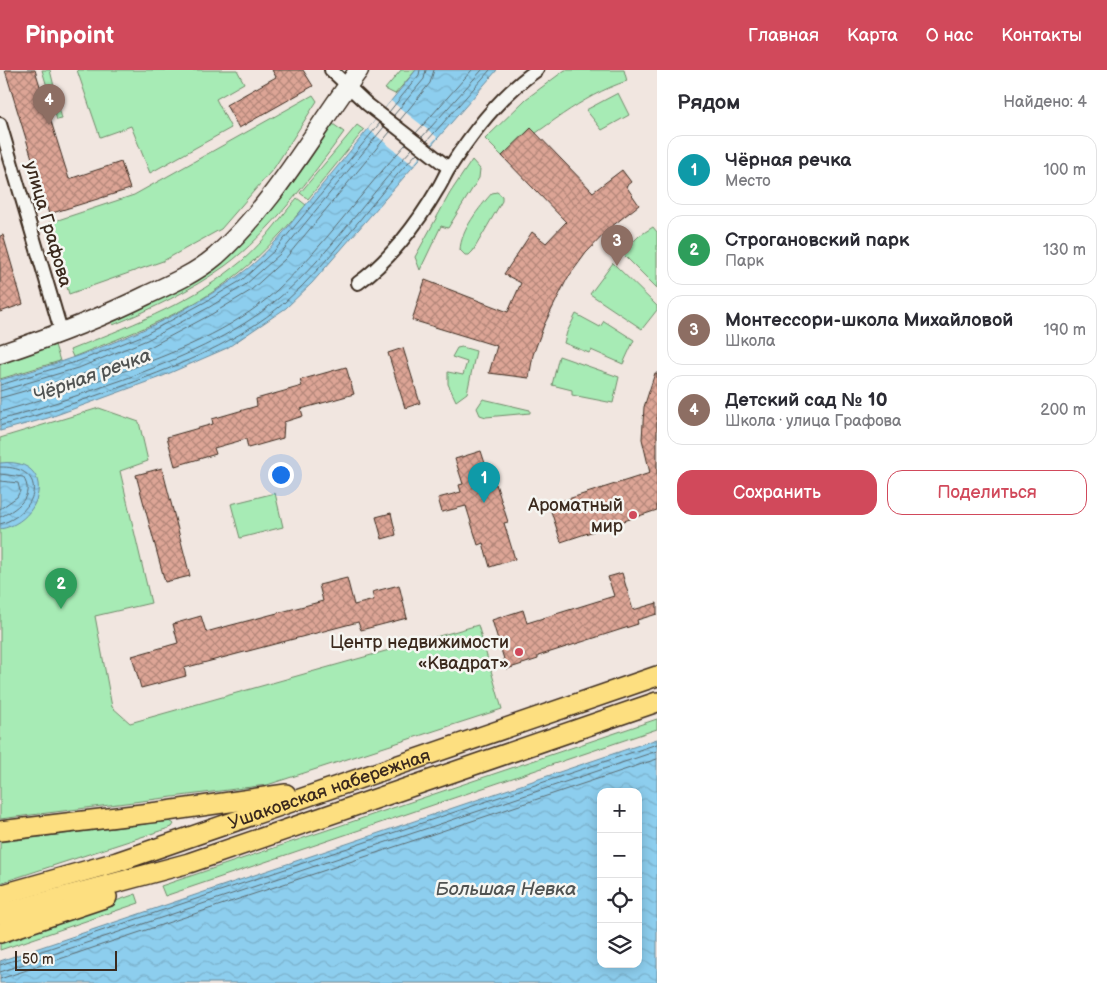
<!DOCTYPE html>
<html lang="ru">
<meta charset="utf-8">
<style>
body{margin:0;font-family:"Balsamiq Sans",sans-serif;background:#f7f7f7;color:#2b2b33}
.controls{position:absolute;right:15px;bottom:15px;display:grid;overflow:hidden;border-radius:10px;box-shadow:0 2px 12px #0003}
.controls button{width:45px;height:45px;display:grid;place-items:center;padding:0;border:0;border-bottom:1px solid #e1e1e2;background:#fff;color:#2b2b33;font:25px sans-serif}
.scale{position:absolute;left:15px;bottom:12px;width:102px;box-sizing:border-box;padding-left:5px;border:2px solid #3b2a1e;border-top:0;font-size:14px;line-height:18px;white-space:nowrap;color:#3b2a1e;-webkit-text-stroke:4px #f6f6f2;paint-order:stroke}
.you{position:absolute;left:280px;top:404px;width:18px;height:18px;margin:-12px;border:4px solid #fff;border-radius:50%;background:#1a73e8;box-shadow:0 0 0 8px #1a73e833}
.badge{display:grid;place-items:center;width:32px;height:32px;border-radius:50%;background:#d1495b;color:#fff;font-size:16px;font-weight:700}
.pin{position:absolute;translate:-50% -41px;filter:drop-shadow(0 1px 2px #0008)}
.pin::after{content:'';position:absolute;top:26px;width:18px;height:15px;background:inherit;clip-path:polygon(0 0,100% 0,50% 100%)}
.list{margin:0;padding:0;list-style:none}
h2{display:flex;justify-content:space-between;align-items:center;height:65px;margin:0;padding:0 20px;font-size:21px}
h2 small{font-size:16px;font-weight:400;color:#7c7c81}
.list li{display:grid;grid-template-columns:32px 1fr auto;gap:15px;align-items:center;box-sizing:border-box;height:70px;margin:0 10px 10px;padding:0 10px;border:1px solid #e1e1e2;border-radius:15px}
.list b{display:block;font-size:19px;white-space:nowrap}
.list p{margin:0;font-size:16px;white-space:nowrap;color:#7c7c81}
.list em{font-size:16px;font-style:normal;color:#7c7c81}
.actions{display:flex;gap:10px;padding:15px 20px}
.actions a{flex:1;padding:11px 0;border:1px solid #d1495b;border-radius:15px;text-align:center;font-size:18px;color:#d1495b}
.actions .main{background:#d1495b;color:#fff}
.icon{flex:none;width:28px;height:28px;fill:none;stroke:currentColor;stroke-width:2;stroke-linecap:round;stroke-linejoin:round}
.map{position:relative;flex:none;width:657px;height:913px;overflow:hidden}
header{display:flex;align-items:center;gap:30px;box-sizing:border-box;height:70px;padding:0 25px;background:#d1495b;color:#fff}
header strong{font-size:24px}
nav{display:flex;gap:28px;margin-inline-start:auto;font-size:18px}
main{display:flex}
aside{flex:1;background:#fff}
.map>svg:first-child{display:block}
.green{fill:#a7ebb5;stroke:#718a6a}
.water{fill:url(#water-waves);stroke:#6c8c9b;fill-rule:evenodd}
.pier{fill:#f1e6e0}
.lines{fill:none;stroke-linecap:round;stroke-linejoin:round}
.shore{stroke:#5c6c71;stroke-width:1}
.building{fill:url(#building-cross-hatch);stroke:#3b2a1e}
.street-casing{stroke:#3b2a1e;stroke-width:16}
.secondary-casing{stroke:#3b2a1e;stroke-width:21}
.primary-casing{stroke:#3b2a1e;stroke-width:22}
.street{stroke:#f6f6f2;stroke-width:12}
.secondary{stroke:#f6f6f2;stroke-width:18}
.primary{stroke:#fddf80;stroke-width:19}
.poi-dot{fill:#d1495b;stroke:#f6f6f2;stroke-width:2}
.labels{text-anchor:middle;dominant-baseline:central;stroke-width:5;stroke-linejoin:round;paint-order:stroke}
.street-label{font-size:18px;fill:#3b2a1e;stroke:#f6f6f2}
.poi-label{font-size:18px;fill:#3b2a1e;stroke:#f6f6f2;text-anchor:end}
.water-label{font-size:19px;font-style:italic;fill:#505352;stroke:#f6f6f2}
</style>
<header>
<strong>Pinpoint</strong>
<nav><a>Главная</a><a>Карта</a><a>О нас</a><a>Контакты</a></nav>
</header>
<main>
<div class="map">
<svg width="657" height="913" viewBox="0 0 657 913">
<defs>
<pattern id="water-waves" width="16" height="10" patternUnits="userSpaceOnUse" patternTransform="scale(1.25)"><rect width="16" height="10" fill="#8dceee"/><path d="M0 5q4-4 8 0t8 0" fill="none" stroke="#7bb1cc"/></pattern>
<pattern id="building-cross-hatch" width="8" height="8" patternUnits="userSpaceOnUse" patternTransform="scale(1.25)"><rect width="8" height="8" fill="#dda596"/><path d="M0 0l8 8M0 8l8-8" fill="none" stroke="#b4877a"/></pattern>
</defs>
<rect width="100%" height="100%" fill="#f1e6e0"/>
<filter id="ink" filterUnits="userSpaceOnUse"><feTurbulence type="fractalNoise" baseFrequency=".02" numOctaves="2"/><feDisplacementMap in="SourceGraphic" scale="10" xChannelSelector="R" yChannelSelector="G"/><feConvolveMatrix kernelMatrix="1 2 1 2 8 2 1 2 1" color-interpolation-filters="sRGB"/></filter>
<g filter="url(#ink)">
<g class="green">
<path d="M 42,0 L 50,0 L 62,49 L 57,50 Z"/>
<path d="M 77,0 L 237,0 L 244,13 L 216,29 L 231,58 L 150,103 L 131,56 L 100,67 Z"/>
<path d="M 401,0 L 416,0 L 395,24 L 385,19 Z"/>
<path d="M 565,0 L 624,0 L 627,11 C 580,26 544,60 502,86 L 485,69 L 526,29 Z"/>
<path d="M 618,23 L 629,45 L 602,60 L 586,40 Z"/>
<path d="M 313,25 L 317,31 L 274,98 L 221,159 L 163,191 L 69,224 L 49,153 L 134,125 Z"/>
<path d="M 333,54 L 344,62 C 312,106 269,164 225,196 C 190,221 152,239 113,255 L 112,251 C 149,233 191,218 223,191 C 267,152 301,103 333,54 Z"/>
<path d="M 357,55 L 364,60 L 308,129 L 300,123 Z"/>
<path d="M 472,90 L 480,99 L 479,108 L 448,158 L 441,156 L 420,200 L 415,187 L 450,123 Z"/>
<path d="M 497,122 L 502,126 L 502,131 L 473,181 L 469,185 L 465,185 L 460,180 C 461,160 479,138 492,123 Z"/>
<path d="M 297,128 L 306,135 C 285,159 264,183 239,203 C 191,242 130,264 73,287 L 70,280 C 126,257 185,236 233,198 C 258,180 277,152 297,128 Z"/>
<path d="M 653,157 L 657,162 L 657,218 L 622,183 L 639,166 Z"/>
<path d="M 613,193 L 657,236 L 657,240 L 642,259 L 590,224 Z"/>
<path d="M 576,244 L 600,257 L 604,251 L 634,270 L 623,294 L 591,280 L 589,283 L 564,273 L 567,262 Z"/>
<path d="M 55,275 L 60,291 L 0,309 L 0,291 Z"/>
<path d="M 462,277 L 476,281 L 467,323 L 456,331 L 448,314 L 448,302 L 463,305 L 467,292 L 452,287 L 457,278 Z"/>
<path d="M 559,286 L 619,307 L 613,333 L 572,325 L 572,320 L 552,315 Z"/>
<path d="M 483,329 L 530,340 L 530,343 L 486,347 L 480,345 L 477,338 Z"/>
<path d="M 99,338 L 139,352 L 148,391 L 120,401 L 151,533 L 95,546 L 112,637 L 130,653 L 478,555 L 502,639 L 267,715 L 0,749 L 0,368 Z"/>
<path d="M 275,423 L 283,457 L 240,468 L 231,434 Z"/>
<path d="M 657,649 L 657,659 L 165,826 L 161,816 Z"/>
<path d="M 170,751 L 174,754 L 172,757 L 0,813 L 0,772 Z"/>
<path d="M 136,824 L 139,833 L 0,880 L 0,871 Z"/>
</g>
<g class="water">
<path d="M 416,0 L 497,0 L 312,213 L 286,238 L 227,278 L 163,306 L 95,331 L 48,348 L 0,361 L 0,310 C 83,287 168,256 238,206 C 268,185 290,154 313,126 C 348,84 382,42 416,0 Z"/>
<path d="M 0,393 C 57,386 45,452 0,459 Z"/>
<path d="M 657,669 L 657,913 L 0,913 L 0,891 ZM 601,722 L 638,722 L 638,894 L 601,894 Z"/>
</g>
<path class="pier" d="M 391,31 L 437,67 L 413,95 L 368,59 Z"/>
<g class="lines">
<g class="shore">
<path d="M 389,42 L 419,5 L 420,0"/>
<path d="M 394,45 L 424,9 L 426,0"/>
<path d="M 400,50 L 430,13 L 434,0"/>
<path d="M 416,63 L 472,0"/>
<path d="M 422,67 L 482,0"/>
<path d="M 427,71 L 490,0"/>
<path d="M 0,315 L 79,291 L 144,265 L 205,232 L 242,210 L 275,180 L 380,53"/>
<path d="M 0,321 L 81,297 L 147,270 L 208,238 L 245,215 L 280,184 L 384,57"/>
<path d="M 0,328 L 84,304 L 150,277 L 212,244 L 250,221 L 285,189 L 390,62"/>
<path d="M 0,342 C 40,331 79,317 119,303 C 173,283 232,261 276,221 C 324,177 361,122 406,74"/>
<path d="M 0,350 C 42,338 82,324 122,310 C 178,289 233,267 279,228 C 328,187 368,126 412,79"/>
<path d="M 0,356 C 43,344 84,330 126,315 C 182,294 238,272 284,233 C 334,189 371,131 417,83"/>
<path d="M 0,397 C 51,396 38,444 0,454"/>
<path d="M 0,404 L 23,407 C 36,426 16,440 0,447"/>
<path d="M 0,411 L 18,413 L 20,421 L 17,427 L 0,439"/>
<path d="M 0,895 L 657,674"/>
<path d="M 0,902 L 657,681"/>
<path d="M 0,909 L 657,689"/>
</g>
</g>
<g class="building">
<path d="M 5,0 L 35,0 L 69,109 L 121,92 L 130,119 L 49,144 Z"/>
<path d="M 272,0 L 303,0 L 313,16 L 239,58 L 226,35 L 276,7 Z"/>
<path d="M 531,58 L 593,122 L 622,100 L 631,112 L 626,116 L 639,135 L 611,157 L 586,183 L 567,209 L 544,255 L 533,285 L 529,308 L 489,303 L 497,276 L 412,250 L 425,210 L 508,242 L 521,213 L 504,204 L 532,162 L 546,173 L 566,152 L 502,86 Z"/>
<path d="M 3,165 L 23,234 L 0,242 L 0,166 Z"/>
<path d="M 403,278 L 420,333 L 405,338 L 388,283 Z"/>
<path d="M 346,297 L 354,324 L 301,339 L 303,346 L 284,352 L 283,368 L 248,378 L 246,369 L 214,378 L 216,384 L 175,396 L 167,367 L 213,354 L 212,349 L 257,336 L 256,329 L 302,316 L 300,310 Z"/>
<path d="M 655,303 L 657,303 L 657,440 L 561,472 L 549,435 L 650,403 L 642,369 L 644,337 Z"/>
<path d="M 481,381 L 492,415 L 496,414 L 508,452 L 504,453 L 515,489 L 490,497 L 483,473 L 478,475 L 466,436 L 442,442 L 438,428 L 461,422 L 459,415 L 463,414 L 455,389 Z"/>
<path d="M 162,398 L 190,506 L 165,512 L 136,405 Z"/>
<path d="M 391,443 L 396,465 L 382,469 L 376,447 Z"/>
<path d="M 622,503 L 633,540 L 657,533 L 657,544 L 637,550 L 638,554 L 538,586 L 538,589 L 507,599 L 492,550 L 523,540 L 527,553 L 614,526 L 608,507 Z"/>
<path d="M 347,508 L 354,535 L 374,530 L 372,522 L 399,515 L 407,548 L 361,560 L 358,552 L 184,598 L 186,606 L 141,618 L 132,586 L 178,573 L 173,554 L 201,546 L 206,562 L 228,556 L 323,531 L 319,515 Z"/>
</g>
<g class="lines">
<defs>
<g id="street">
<path d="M 331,0 L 367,34 L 449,98"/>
<path d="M 0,54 L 62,264"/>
<path d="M 358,213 C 388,192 418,153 437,120 C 442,113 445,104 450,97 C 473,61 502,24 537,0"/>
</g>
<path id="secondary" d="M 0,284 C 51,267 99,249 147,225 C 171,214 196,203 216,186 C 275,133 312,63 359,0"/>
<g id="primary">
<path d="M 0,761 L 167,741 L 286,724"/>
<path id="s1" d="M 0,825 L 117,792 L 657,606"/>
<path d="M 0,844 L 189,793 L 657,632"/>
<path d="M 0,863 L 107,827"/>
</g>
</defs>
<use href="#street" class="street-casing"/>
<use href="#secondary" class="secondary-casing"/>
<use href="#primary" class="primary-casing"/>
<use href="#street" class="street"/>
<use href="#secondary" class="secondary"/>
<use href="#primary" class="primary"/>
</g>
</g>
<g class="poi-dot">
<circle cx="633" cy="445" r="5"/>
<circle cx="519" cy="582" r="5"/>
</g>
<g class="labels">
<g class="street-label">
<text transform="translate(48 154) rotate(74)">улица Графова</text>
<text stroke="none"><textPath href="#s1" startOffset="346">Ушаковская набережная</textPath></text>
</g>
<g class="poi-label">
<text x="623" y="435">Ароматный<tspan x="623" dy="21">мир</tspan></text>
<text x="509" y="572">Центр недвижимости<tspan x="509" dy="21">«Квадрат»</tspan></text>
</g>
<g class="water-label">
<text transform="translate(92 306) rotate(-20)">Чёрная речка</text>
<text x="506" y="819">Большая Невка</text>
</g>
</g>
</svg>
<div class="controls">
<button>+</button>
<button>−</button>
<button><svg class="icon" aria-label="locate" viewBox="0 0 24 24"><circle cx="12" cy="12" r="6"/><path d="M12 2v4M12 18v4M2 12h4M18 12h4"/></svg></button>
<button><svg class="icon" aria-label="layers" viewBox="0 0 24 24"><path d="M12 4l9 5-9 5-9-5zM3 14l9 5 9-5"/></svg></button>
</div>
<div class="scale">50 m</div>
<div class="you"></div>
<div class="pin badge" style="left:484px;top:433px;background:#0f9aa8">1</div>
<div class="pin badge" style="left:61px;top:539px;background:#2e9e5b">2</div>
<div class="pin badge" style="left:617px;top:196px;background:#8d6e63">3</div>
<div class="pin badge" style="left:49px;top:55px;background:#8d6e63">4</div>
</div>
<aside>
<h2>Рядом<small>Найдено: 4</small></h2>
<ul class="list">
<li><span class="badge" style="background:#0f9aa8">1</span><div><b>Чёрная речка</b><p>Место</p></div><em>100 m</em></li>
<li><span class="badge" style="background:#2e9e5b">2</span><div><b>Строгановский парк</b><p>Парк</p></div><em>130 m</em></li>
<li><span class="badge" style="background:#8d6e63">3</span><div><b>Монтессори-школа Михайловой</b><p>Школа</p></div><em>190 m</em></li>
<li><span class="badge" style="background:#8d6e63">4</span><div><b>Детский сад № 10</b><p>Школа · улица Графова</p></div><em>200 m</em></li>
</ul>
<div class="actions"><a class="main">Сохранить</a><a>Поделиться</a></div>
</aside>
</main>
